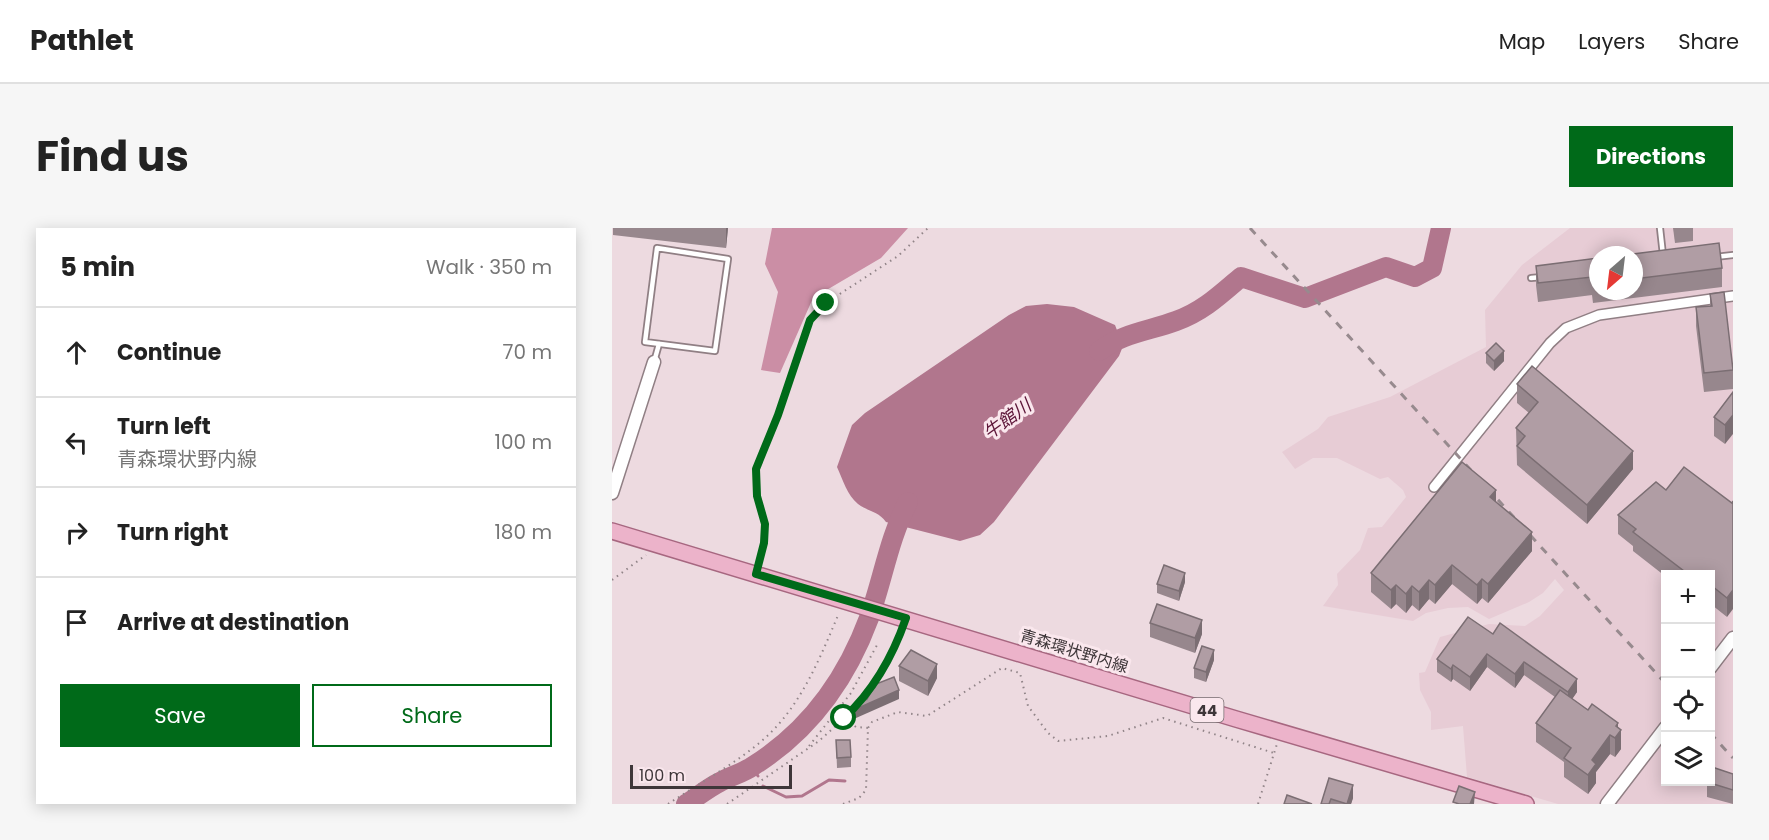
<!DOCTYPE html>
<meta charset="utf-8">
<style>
body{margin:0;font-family:Poppins,"Noto Sans JP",sans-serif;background:#f6f6f6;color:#222}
.controls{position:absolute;right:18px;bottom:18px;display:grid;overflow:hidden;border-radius:0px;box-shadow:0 3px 15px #0003}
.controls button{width:54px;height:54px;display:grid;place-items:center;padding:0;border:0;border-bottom:2px solid #e0e0e0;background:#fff;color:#222;font:30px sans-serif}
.compass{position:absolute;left:977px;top:18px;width:54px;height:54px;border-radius:50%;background:#fff;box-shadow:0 3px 15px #0003;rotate:208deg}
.scale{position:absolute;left:18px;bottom:15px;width:162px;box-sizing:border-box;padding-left:6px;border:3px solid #3e3639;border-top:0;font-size:16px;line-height:21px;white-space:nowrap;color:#3e3639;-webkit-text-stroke:4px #fae7ed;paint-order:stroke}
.stop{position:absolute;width:18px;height:18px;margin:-14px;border:4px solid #006a19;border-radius:50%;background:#fff}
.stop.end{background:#006a19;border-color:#fff;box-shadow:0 2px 6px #0008}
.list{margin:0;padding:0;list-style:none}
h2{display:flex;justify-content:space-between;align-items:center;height:78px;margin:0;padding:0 24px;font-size:26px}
h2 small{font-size:20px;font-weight:400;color:#767676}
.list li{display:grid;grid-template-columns:39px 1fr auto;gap:18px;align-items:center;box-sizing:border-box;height:90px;padding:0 24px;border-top:2px solid #e0e0e0}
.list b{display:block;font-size:22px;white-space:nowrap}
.list p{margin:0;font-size:20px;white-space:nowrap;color:#767676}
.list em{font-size:20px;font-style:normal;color:#767676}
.actions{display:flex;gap:12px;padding:18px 24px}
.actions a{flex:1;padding:14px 0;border:2px solid #006a19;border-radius:0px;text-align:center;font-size:21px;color:#006a19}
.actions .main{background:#006a19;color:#fff}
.icon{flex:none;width:33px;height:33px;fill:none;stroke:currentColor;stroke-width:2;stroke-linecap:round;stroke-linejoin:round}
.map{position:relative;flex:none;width:1121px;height:576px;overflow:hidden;border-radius:0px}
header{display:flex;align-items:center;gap:36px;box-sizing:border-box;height:84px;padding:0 30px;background:#fff;border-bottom:2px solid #e0e0e0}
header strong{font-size:28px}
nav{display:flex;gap:33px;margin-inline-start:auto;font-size:21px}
.intro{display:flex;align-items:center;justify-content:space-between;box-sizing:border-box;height:144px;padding:0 36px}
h1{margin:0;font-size:42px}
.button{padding:15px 27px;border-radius:0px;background:#006a19;color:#fff;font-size:21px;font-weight:700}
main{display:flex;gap:36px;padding:0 36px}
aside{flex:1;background:#fff;border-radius:0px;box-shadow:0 3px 15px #0003}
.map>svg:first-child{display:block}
.built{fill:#e7ccd5;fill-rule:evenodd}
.forest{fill:#cb8ea5}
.water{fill:#b1768d}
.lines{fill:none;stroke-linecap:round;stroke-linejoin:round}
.stream{stroke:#b1768d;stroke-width:3}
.river{stroke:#b1768d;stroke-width:20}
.service-casing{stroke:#907f84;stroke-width:8}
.minor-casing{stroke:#907f84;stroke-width:12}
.tertiary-casing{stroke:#907f84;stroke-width:15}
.primary-casing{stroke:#a76780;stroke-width:18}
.path{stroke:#918488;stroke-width:2;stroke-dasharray:1.5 4.5;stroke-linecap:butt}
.service{stroke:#fff;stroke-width:4.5}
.minor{stroke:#fff;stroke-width:9}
.tertiary{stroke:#fff;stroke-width:12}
.primary{stroke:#ecb3ca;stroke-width:15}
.rail{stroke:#978a8e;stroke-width:3;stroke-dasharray:8 8;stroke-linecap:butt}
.wall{fill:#97878d}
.shaded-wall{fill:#7b6e73}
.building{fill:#b09da4;stroke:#7b6e73;stroke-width:1.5}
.route{stroke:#006a19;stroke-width:8}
.labels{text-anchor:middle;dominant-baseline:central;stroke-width:6;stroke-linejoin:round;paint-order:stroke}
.shield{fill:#fae7ed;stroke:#766b6f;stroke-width:1.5}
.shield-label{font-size:15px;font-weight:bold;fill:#3e3639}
.street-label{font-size:16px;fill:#3e3639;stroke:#fae7ed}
.water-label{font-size:18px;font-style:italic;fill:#5d1538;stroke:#fae7ed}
</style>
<header>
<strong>Pathlet</strong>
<nav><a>Map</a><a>Layers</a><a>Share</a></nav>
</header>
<div class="intro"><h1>Find us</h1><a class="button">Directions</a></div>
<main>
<aside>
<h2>5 min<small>Walk · 350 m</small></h2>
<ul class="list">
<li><svg class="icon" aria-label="ahead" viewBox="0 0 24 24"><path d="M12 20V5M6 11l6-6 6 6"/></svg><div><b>Continue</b></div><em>70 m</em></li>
<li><svg class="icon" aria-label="left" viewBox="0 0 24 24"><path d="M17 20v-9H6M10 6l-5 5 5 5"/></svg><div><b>Turn left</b><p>青森環状野内線</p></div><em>100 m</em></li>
<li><svg class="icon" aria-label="right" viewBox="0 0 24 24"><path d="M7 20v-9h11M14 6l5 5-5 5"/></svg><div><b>Turn right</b></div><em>180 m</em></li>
<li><svg class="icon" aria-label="arrive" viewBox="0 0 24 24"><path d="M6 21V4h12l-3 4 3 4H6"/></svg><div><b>Arrive at destination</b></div></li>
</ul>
<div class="actions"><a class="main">Save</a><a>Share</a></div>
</aside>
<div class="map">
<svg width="1121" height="576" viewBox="0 0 1121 576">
<rect width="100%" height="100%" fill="#eddae0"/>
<path class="built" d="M 958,0 L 1121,0 L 1121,576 L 946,576 L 855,549 L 851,498 L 819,502 L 819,484 L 808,462 L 807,445 L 813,444 L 828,409 L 877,396 L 913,398 L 928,388 L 952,362 L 943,351 L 931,365 L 917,374 L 877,391 L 856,379 L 836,380 L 814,385 L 801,393 L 711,378 L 726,357 L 725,346 L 748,322 L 756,300 L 770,299 L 794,269 L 791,262 L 776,249 L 768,251 L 725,230 L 701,230 L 683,241 L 670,224 L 706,201 L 716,189 L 778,169 L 874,119 L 873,82 L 910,37 ZM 986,27 L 1022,27 L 1022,63 L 986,63 ZM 1054,346 L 1098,346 L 1098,554 L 1054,554 Z"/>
<path class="forest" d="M 160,0 L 296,0 L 269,30 L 201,70 L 168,145 L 149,142 L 166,64 L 153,36 Z"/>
<path class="water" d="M 435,76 L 462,79 L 503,97 L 511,118 L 507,128 L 382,294 L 368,307 L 348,313 L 274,294 C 266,283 257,284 246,276 C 235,267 231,252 225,239 L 240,197 L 253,185 L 397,87 L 414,78 Z"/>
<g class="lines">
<g class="stream">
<path d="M 140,539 L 146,548"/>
<path d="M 151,558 L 174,569 L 190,568 L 217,552 L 233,553"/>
</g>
<g class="river">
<path d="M 487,123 C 511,105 537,103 564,93 C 590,84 608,67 629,49 L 693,70 L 774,39 L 803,49 L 820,40 L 829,0"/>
<path d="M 74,576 C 85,569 96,560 108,554 C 119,548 131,545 141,538 C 197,503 234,452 257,390 C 271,351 277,310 296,274"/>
</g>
<defs>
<g id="service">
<path d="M 1048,0 L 1051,27"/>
<path d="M 45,20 L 116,31 L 103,123 L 33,114 Z"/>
<path d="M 1103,29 L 1121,27"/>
<path d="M 919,50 L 930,49"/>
<path d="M 42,134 L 47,116"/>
</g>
<path id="minor" d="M 822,259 L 938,115 L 954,100 L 987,87 L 1121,68"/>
<g id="tertiary">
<path d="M 0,265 L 42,134"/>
<path d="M 1098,440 L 1121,410"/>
<path d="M 995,576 L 1054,499"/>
</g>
<path id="primary" d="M 0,303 L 624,491 L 914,576"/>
</defs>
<use href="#service" class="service-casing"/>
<use href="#minor" class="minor-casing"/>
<use href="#tertiary" class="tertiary-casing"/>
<use href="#primary" class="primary-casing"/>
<g class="path">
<path d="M 147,335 L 153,296 L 145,268 L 144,241 L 166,187 L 198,92 L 214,75 L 286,28 L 316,0"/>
<path d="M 0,352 L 34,327"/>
<path d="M 253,467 L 275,433 L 290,402"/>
<path d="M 233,491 L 244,499 L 256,500"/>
<path d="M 197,518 L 239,465 L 265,417"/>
<path d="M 56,576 C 88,555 123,536 152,511 C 189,478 208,430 227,385"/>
<path d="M 115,576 L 207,513 L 236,487"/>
<path d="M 231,576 L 247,570 L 254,562 L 256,500 L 260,494 L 286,484 L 315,488 L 390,440 L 408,445 L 416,478 L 436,505 L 446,513 L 496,508 L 551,490 L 662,525"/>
<path d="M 646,576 L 665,516"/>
</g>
<use href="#service" class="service"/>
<use href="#minor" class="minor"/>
<use href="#tertiary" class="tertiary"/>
<use href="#primary" class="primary"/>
<g class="rail">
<path d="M 638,0 L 1054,456"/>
<path d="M 1098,505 L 1121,530"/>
</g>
</g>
<g class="wall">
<path d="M 1,0 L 116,0 L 114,20 L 1,7 Z"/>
<path d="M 1061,0 L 1081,0 L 1081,13 L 1063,15 Z"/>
<path d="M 1022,27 L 1110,40 L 1110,59 L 981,75 L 980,67 L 926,74 L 924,57 L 924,38 L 986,30 L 986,63 L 1022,63 Z"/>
<path d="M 1098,66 L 1121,138 L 1121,161 L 1092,164 L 1084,98 L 1084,79 L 1098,78 Z"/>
<path d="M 874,125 L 892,133 L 882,143 L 874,135 Z"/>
<path d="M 905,156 L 1021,241 L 975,296 L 905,237 L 904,200 L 917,185 L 905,175 Z"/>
<path d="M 1121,164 L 1113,216 L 1102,208 L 1102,189 Z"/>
<path d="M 1054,262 L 1120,275 L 1115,389 L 1100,377 L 1098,346 L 1053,346 L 1053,348 L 1021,323 L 1021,318 L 1006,306 L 1006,287 Z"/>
<path d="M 884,274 L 920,323 L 876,375 L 870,370 L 865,376 L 840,356 L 823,376 L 817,371 L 807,383 L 800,377 L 794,385 L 784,376 L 779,381 L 759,364 L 759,345 Z"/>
<path d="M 573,354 L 567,373 L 545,365 L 545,356 Z"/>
<path d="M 856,389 L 965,464 L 960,471 L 976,482 L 1006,499 L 1009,521 L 1003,529 L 998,526 L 984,544 L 984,555 L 976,566 L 952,549 L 952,534 L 924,514 L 924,495 L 943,469 L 912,447 L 903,460 L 875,439 L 858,463 L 841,451 L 839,454 L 825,444 L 825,431 Z"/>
<path d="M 538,395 L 590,406 L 583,425 L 538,409 Z"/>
<path d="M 602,432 L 594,454 L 582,450 L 582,440 Z"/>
<path d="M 287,438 L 325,450 L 316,468 L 287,453 Z"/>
<path d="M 224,512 L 239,529 L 239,539 L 225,540 Z"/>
<path d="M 1121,546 L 1121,576 L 1095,569 L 1095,554 Z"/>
<path d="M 717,550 L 741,570 L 739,576 L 709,576 Z"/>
</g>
<g class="shaded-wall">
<path d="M 114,0 L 116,0 L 114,20 Z"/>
<path d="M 892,123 L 892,133 L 882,143 L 882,133 Z"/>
<path d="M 1121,187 L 1121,206 L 1113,216 L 1113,197 Z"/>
<path d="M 1021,223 L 1021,241 L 975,296 L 975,277 Z"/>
<path d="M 884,262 L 884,281 L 878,269 Z"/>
<path d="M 920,304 L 920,323 L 876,375 L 876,356 Z"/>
<path d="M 840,337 L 840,356 L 823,376 L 823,357 Z"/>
<path d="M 573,345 L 573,354 L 567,373 L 567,363 Z"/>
<path d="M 870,351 L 870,370 L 865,376 L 865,357 Z"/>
<path d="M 817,352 L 817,371 L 807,383 L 807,364 Z"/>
<path d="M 784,357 L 784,376 L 779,381 L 779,362 Z"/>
<path d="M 800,358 L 800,377 L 794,385 L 794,366 Z"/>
<path d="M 1100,358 L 1100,377 L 1098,380 L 1098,361 Z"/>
<path d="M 1121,362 L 1121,381 L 1115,389 L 1115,370 Z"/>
<path d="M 590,392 L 590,406 L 583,425 L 583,410 Z"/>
<path d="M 602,422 L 602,432 L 594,454 L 594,444 Z"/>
<path d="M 875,426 L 875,439 L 858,463 L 858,449 Z"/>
<path d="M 912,434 L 912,447 L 903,460 L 903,446 Z"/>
<path d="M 325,436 L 325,450 L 316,468 L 316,453 Z"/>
<path d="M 841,437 L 841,451 L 839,454 L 839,441 Z"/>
<path d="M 965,451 L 965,464 L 956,477 L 956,464 Z"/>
<path d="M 287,462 L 287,471 L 235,494 L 235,485 Z"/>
<path d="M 1006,495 L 1006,506 L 1009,502 L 1009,521 L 1003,529 L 1003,510 L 1004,498 Z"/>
<path d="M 998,507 L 998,526 L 984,544 L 984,555 L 976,566 L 976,547 L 980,532 Z"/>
<path d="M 741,557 L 741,570 L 739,576 L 735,576 Z"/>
<path d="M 863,564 L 862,576 L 858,576 Z"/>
</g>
<g class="building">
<path d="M 1107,15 L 1110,40 L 1022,51 L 1022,27 L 1013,27 Z"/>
<path d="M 986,30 L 986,56 L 981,56 L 980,49 L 926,55 L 924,38 Z"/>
<path d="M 1112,64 L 1121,142 L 1092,145 L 1084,79 L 1100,78 L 1098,66 Z"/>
<path d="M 884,115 L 892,123 L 882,133 L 874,125 Z"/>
<path d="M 920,138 L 1021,223 L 975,277 L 905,218 L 913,208 L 904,200 L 926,174 L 905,156 Z"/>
<path d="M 1121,164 L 1121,187 L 1113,197 L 1102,189 Z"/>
<path d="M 850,234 L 884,262 L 878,269 L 920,304 L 876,356 L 870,351 L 865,357 L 840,337 L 823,357 L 817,352 L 807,364 L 800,358 L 794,366 L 784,357 L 779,362 L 759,345 Z"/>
<path d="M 1072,239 L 1120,275 L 1121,273 L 1121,362 L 1115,370 L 1100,358 L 1098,361 L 1098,346 L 1076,346 L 1021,304 L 1024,301 L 1006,287 L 1044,254 L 1054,262 Z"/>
<path d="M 552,337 L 573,345 L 567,363 L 545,356 Z"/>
<path d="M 545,376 L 590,392 L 583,410 L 538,395 Z"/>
<path d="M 856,389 L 881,406 L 888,395 L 965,451 L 956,464 L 912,434 L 903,446 L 875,426 L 858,449 L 841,437 L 839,441 L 825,431 Z"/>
<path d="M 590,418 L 602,422 L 594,444 L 582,440 Z"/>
<path d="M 299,422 L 325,436 L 316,453 L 287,438 Z"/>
<path d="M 282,449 L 287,462 L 235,485 L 253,465 L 255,471 L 264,456 Z"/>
<path d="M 948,462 L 976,482 L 980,476 L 1006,495 L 1004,498 L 1009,502 L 1003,510 L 998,507 L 980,532 L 984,536 L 976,547 L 952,530 L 959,520 L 924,495 Z"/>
<path d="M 224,512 L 238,512 L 239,529 L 225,530 Z"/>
<path d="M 1100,539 L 1121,546 L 1121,562 L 1095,554 L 1098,554 L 1098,544 Z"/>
<path d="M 717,550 L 741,557 L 735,576 L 719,571 L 717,576 L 709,576 Z"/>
<path d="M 847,558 L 863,564 L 858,576 L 847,576 L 841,574 Z"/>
<path d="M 675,567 L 700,576 L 672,576 Z"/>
</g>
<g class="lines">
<path class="route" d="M 214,75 L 198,92 L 166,187 L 144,241 L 145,268 L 153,296 L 152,315 L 144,346 L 294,390 C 281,428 261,463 232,490"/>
</g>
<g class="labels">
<rect class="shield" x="578.5" y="470" width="33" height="24" rx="4.5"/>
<g class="shield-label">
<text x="595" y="482">44</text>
</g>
<g class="street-label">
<text transform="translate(462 423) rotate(17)">青森環状野内線</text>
</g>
<g class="water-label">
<text transform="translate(395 191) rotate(-36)">牛館川</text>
</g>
</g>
</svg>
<div class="controls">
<button>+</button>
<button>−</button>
<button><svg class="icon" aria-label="locate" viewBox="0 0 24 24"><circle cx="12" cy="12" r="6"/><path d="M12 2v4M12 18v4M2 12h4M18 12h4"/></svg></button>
<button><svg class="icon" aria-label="layers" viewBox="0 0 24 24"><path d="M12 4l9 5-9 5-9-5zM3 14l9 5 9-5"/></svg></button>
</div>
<svg class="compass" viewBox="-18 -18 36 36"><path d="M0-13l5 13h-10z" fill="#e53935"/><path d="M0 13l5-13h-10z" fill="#767676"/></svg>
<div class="scale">100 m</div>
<div class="stop" style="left:232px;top:490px"></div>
<div class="stop end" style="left:214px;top:75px"></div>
</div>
</main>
